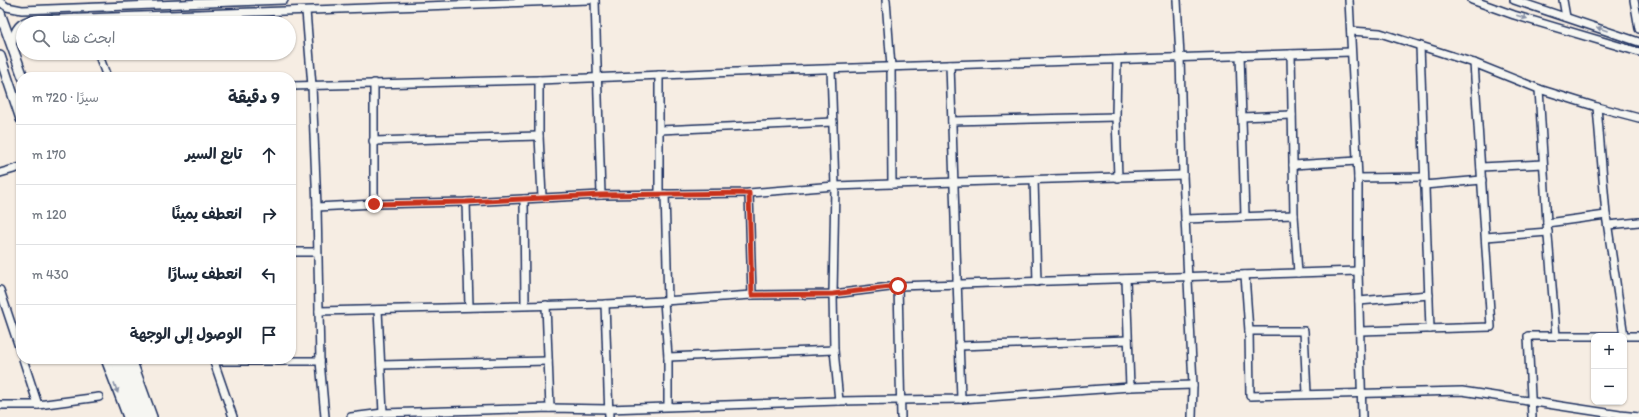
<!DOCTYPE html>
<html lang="ar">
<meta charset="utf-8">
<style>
body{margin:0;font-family:Itim,"Playpen Sans Arabic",sans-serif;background:#f6f6f7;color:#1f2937;direction:rtl}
.controls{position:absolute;right:12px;bottom:12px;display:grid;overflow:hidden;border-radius:8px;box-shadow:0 1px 3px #0004}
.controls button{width:36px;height:36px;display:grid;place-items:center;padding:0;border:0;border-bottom:1px solid #e0e1e3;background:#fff;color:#1f2937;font:20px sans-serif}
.stop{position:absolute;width:12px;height:12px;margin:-9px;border:3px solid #c8321e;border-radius:50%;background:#fff}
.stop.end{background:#c8321e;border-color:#fff;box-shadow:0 1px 4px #0008}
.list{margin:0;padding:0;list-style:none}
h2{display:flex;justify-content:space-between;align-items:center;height:52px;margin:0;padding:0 16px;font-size:17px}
h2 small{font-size:13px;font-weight:400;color:#747a83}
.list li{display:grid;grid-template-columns:26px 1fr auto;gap:12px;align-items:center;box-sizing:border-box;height:60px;padding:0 16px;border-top:1px solid #e0e1e3}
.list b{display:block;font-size:15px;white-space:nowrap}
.list em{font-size:13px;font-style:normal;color:#747a83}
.icon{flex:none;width:22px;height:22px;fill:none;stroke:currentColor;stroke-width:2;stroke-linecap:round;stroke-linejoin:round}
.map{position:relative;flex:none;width:1639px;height:417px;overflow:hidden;direction:ltr}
.search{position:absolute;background:#fff;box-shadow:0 1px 3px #0004;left:16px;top:16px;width:280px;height:44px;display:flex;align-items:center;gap:10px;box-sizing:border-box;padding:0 14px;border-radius:22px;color:#747a83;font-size:15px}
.panel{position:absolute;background:#fff;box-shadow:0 1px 3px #0004;left:16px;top:72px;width:280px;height:292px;border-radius:16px;direction:rtl}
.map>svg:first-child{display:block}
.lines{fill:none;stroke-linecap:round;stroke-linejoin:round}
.minor-casing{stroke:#1b2f5e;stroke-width:10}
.major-casing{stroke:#1b2f5e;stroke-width:12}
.minor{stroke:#f6f6f2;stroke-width:7}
.major{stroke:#f6f6f2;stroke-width:9}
.oneway{fill:#8892a8}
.route{stroke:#c8321e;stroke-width:5}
</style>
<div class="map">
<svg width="1639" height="417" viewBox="0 0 1639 417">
<rect width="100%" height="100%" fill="#f6ede3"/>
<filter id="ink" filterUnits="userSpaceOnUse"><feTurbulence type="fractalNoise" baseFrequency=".025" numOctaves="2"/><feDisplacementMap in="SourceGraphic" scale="8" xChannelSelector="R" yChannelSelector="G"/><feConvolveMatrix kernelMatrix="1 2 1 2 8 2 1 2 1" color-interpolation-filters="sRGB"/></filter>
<g filter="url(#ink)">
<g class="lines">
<defs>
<g id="minor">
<path d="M 595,0 L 601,195"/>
<path d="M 886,0 L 891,67 L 892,184"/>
<path d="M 1177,0 L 1180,57 L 1183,175 L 1193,385 L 1192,417"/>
<path d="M 1349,0 L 1358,178 L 1358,271 L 1362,417"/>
<path d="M 1472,0 L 1514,15 L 1639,52"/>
<path d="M 1514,0 L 1639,42"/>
<path d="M 1563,0 L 1566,17"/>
<path d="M 1634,0 L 1639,29"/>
<path d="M 0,2 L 7,7 L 22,10 L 284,0"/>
<path d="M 306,11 L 312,86 L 317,207 L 320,361 L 325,417"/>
<path d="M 1351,31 L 1380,33 L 1474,63 L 1539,89 L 1597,107 L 1639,118"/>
<path d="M 12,45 C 14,33 16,24 29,20 L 589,0"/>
<path d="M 1420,46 L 1430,329"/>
<path d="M 98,53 L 107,77"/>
<path d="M 1291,54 L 1294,215 L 1298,273"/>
<path d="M 1240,55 L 1245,216"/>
<path d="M 1117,60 L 1116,117 L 1118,178"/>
<path d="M 950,65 L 961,399"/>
<path d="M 831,69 L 835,186 L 833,294 L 834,350 L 839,401"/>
<path d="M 659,75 L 659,194"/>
<path d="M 539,80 L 539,136 L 542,197"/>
<path d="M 291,86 L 539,80 L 761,71 L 1351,52"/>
<path d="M 1539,89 L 1547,223 L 1556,336"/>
<path d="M 1597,107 L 1606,215 L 1624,336"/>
<path d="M 1242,117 L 1292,115"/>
<path d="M 952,121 L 1116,117"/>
<path d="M 660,130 L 833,122"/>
<path d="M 373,141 L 539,136"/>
<path d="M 1293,165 L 1357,161"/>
<path d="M 1481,167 L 1543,164"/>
<path d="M 0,173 L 21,167"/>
<path d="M 1358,178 L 1424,177"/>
<path d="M 1034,180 L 1037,282"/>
<path d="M 1424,185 L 1482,180"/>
<path d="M 749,193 L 752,295"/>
<path d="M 665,194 L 668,301"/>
<path d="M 524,199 L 525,305"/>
<path d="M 466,202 L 469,306"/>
<path d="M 374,204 L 374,83"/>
<path d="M 317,207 L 374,204 L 466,202 L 601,195 L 749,193 L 835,186 L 892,184 L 1183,175"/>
<path d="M 1185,219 L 1294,215"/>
<path d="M 1547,223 L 1606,215"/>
<path d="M 1608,225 L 1639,222"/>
<path d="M 1486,237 L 1548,232"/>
<path d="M 291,252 L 317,252"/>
<path d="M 1245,275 L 1249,331 L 1250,396 L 1462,391 L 1620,415 L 1639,417"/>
<path d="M 1126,279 L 1130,387"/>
<path d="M 898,286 L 901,417"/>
<path d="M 0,290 L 21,353"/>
<path d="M 664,301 L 668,357 L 668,406"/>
<path d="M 1359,301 L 1429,295"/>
<path d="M 605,304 L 609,417"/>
<path d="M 546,305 L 550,408"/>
<path d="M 378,310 L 383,413"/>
<path d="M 319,311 L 605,304 L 664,301 L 752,295 L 833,294 L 898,286 L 1358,271"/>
<path d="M 1249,331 L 1304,331 L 1307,394"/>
<path d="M 1360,331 L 1491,327 L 1474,63"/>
<path d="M 959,346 L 1128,340"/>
<path d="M 668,357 L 834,350"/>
<path d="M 23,359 L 38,405"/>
<path d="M 213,359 L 233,417"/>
<path d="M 214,361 L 320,361"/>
<path d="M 381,365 L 548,361"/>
<path d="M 0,405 L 38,405 L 99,397"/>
<path d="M 351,417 L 383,413 L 550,408 L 608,409 L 839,401 L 961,399 L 1130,387 L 1193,385"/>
<path d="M 1532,417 L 1528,336 L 1639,336"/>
</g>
<g id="major">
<path d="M 0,13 L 23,77"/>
<path d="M 0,56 L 21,119"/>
<path d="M 106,359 L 128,417"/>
<path d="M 115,359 L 136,417"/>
<path d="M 123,359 L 144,417"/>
<path d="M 131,359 L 152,417"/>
</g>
</defs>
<use href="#minor" class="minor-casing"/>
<use href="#major" class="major-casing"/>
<use href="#minor" class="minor"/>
<use href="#major" class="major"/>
</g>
<defs><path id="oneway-solid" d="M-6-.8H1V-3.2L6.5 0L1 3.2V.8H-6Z"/></defs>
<g class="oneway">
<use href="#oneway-solid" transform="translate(1522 17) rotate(17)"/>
<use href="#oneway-solid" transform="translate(1602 29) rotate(-161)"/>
<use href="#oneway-solid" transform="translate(116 388) rotate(70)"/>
</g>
</g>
<g class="lines" filter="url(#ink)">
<path class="route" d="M 374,204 L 466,202 L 601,195 L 749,193 L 752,295 L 833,294 L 898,286"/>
</g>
</svg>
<div class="controls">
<button>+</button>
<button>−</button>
</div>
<div class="stop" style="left:898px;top:286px"></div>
<div class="stop end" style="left:374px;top:204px"></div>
<div class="search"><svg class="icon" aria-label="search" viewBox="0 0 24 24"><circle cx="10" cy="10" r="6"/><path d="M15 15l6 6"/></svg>ابحث هنا</div>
<section class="panel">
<h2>9 دقيقة<small>سيرًا · 720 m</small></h2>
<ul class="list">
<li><svg class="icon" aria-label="ahead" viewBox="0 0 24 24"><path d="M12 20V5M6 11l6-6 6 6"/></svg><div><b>تابع السير</b></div><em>170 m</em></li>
<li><svg class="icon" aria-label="right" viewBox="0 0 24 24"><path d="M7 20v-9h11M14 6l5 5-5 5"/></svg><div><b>انعطف يمينًا</b></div><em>120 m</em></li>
<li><svg class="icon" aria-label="left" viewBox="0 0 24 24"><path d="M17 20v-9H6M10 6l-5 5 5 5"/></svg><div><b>انعطف يسارًا</b></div><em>430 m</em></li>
<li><svg class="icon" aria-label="arrive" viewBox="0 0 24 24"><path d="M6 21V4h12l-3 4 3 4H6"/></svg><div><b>الوصول إلى الوجهة</b></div></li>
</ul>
</section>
</div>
